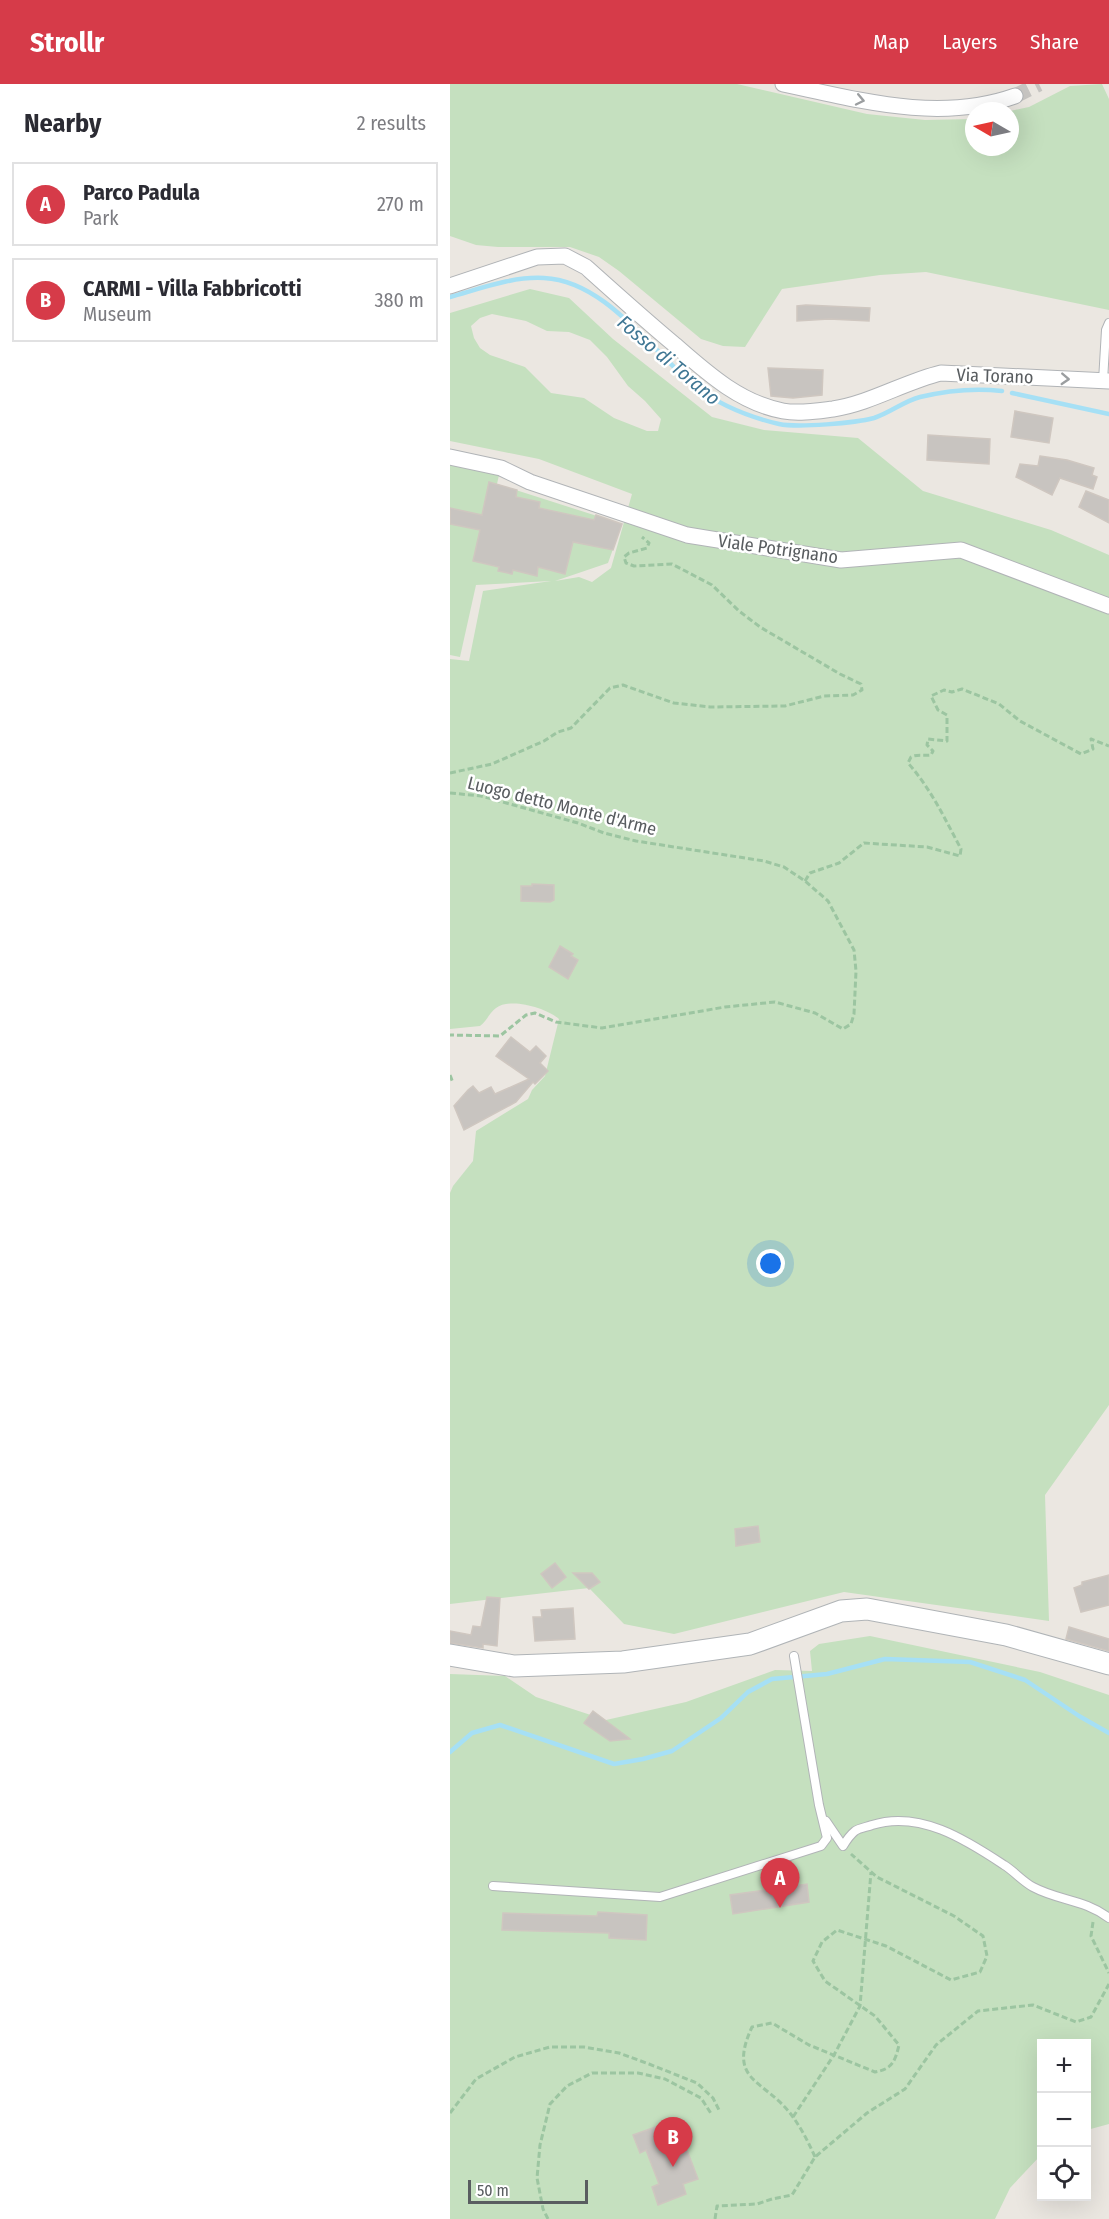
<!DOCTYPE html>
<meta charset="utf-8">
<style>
body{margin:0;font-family:"Fira Sans Condensed",sans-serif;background:#f2f2f3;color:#2b2b33}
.controls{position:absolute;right:18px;bottom:18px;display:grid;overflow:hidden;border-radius:0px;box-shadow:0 6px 24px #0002}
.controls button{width:54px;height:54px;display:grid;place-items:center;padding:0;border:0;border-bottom:2px solid #e1e1e2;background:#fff;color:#2b2b33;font:30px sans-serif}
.compass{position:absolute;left:515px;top:18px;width:54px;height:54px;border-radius:50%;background:#fff;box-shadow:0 6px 24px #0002;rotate:279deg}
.scale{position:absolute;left:18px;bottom:15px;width:120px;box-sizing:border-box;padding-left:6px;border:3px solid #595d60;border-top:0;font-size:16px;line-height:21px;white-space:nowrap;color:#595d60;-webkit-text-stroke:4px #fff;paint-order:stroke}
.you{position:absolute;left:321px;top:1180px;width:21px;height:21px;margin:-15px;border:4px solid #fff;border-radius:50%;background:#1a73e8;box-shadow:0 0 0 9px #1a73e833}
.badge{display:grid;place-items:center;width:39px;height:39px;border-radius:50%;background:#d63b49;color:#fff;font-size:20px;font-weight:700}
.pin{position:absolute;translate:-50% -50px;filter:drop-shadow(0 2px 3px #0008)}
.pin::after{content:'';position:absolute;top:32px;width:21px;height:18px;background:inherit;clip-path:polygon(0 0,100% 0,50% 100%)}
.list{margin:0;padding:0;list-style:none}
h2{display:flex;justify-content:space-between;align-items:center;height:78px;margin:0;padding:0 24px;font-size:26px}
h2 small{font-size:20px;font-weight:400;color:#7c7c81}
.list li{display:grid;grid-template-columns:39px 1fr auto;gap:18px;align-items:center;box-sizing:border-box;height:84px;margin:0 12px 12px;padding:0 12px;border:2px solid #e1e1e2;border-radius:0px}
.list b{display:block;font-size:22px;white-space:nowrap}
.list p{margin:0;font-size:20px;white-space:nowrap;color:#7c7c81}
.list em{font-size:20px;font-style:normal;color:#7c7c81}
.icon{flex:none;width:33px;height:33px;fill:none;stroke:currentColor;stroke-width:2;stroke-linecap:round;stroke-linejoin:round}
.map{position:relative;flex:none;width:659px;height:2135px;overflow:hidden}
header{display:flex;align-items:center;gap:36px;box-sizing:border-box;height:84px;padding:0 30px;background:#d63b49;color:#fff}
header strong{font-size:28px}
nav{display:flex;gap:33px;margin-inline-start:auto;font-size:21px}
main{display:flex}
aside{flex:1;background:#fff}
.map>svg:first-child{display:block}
.green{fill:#c5e0bf;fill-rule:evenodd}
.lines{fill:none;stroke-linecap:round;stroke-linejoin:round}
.stream{stroke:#a6e0f5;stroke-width:4.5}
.building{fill:#c8c4c0;stroke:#cfc7c0;stroke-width:1.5}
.street-tunnel{stroke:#c6c4c1;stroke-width:15;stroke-dasharray:15 8;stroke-linecap:butt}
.lane-casing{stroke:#b1b4b7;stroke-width:10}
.street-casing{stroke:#b1b4b7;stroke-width:17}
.secondary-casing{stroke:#b0b4b7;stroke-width:23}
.path{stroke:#9cc5a1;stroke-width:3;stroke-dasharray:6 3;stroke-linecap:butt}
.lane{stroke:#fff;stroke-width:8}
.street{stroke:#fff;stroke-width:15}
.secondary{stroke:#fff;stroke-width:21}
.oneway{stroke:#9b9ea0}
.labels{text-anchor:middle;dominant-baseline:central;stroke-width:5;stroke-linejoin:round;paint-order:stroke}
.street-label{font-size:18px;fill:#595d60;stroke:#fff}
.water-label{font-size:20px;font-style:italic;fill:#407794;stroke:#fff}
</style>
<header>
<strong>Strollr</strong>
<nav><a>Map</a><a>Layers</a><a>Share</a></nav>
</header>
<main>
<aside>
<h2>Nearby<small>2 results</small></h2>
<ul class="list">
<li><span class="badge">A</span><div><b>Parco Padula</b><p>Park</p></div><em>270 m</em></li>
<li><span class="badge">B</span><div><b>CARMI - Villa Fabbricotti</b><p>Museum</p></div><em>380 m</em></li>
</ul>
</aside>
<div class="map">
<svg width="659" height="2135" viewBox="0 0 659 2135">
<rect width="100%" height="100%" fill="#ebe7e1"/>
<g class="green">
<path d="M 0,0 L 287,0 L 417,30 L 475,36 L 524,35 L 524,63 L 560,63 L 560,27 L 579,23 L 620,2 L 652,0 L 659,15 L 659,226 L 476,188 L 430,191 L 332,205 L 295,263 L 273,262 L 251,255 L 169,187 L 149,173 L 120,163 L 48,163 L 26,161 L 0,152 Z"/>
<path d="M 80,205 L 119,214 L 163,255 L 262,333 L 314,346 L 408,354 L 473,407 L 601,446 L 659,471 L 659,1321 L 595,1411 L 599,1537 L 394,1508 L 224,1550 L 174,1540 L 139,1504 L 0,1520 L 0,1109 L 3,1102 L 23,1077 L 26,1047 L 78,1015 L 82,1006 L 95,992 L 109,935 C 97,924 60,913 46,924 C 39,929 37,937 30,942 L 0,945 L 0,575 L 19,577 L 33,507 L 101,497 L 26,501 L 10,573 L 0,571 L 0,381 L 49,391 L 47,400 L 172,440 L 158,479 L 105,497 L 129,493 L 142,498 L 161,484 L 182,410 L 89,375 L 0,357 L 0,229 ZM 42,230 L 76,237 L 97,247 L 119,248 L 140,256 L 157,273 L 178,302 L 195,317 L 211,335 L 208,347 L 197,347 L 164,334 L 134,314 L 101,309 L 75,283 L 40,271 L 30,264 L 24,254 L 21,242 L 30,234 Z"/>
<path d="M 420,1552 L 590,1588 L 659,1611 L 659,2040 L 637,2046 L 636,1960 L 592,1960 L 591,2071 L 560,2104 L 545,2135 L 0,2135 L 0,1590 L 55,1592 L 86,1613 L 156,1636 L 236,1618 L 325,1586 L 362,1587 L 360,1567 L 369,1560 Z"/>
</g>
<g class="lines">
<g class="stream">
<path d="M 0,213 C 29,205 63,192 94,194 C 156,197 201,267 246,303 C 271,322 299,333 329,340 C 348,344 405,339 424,334 C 440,329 454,317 470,313 C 495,307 526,304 552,307"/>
<path d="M 562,309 L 659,330"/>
<path d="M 0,1668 L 22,1649 L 50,1641 L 164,1680 L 193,1675 L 222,1667 L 271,1634 L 298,1608 L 322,1595 L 377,1590 L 435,1575 L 520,1578 L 575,1596 L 629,1632 L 659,1649"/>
</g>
</g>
<g class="building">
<path d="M 356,221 L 420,224 L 419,237 L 379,235 L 347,237 L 347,222 Z"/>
<path d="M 318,284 L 373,286 L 372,311 L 343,314 L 321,312 Z"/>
<path d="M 565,327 L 603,334 L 599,359 L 561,353 Z"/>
<path d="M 478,351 L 540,355 L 539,380 L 477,376 Z"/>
<path d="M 590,372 L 617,376 L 644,384 L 642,391 L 647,393 L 643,405 L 610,394 L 602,411 L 566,393 L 570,380 L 588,382 Z"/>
<path d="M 39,398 L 67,406 L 66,413 L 90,418 L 89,424 L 144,436 L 146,431 L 172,440 L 163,466 L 123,458 L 115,490 L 88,483 L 87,492 L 63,486 L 62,490 L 48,487 L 49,483 L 23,477 L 30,446 L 0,440 L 0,424 L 32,431 Z"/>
<path d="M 636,407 L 659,416 L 659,439 L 629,423 Z"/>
<path d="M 82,800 L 104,801 L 104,816 L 100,818 L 71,817 L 71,802 L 82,802 Z"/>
<path d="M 110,862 L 123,870 L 121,872 L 128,876 L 118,895 L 99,883 Z"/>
<path d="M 61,953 L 80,968 L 86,962 L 96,972 L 90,979 L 98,987 L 85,1000 L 83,998 L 66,1018 L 14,1046 L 4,1022 L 18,1006 L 23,1002 L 29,1009 L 41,1003 L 45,1010 L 79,995 L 46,972 Z"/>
<path d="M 308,1442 L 310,1458 L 286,1462 L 285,1445 Z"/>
<path d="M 105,1479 L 116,1493 L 102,1504 L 91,1490 Z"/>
<path d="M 123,1489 L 142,1489 L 150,1498 L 139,1505 Z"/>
<path d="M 659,1491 L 659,1521 L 631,1528 L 624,1504 L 632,1501 L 632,1498 Z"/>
<path d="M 37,1513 L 50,1514 L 47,1562 L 33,1560 L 33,1564 L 0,1559 L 0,1547 L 21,1551 L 23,1542 L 31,1543 Z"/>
<path d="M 123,1524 L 125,1555 L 85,1557 L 83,1533 L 92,1533 L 91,1526 Z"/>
<path d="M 619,1543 L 659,1555 L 659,1567 L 616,1555 Z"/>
<path d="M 143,1627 L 180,1655 L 160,1657 L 134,1639 Z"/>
<path d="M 357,1800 L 359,1818 L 283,1830 L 280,1811 Z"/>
<path d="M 148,1828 L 197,1831 L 196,1856 L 159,1854 L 159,1849 L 52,1846 L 53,1829 L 147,1832 Z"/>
<path d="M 211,2041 L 214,2051 L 229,2045 L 248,2095 L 233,2100 L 236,2110 L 208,2121 L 202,2103 L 209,2100 L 196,2066 L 190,2069 L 183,2051 Z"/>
</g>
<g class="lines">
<path class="street-tunnel" d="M 565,12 L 589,0"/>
<defs>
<g id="lane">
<path d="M 653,297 L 656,246 L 659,239"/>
<path d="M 376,1737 L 393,1762 C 396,1757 400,1751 405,1747 C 409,1744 417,1743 422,1741 C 469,1726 515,1755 554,1781 C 564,1787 572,1797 583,1803 C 609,1817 634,1815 659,1834"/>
<path d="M 43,1802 L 210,1813 L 371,1762 L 377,1754 L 369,1721 L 344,1572"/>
</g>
<g id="street">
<path d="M 333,0 C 409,16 489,39 565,12"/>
<path d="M 0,202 L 87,173 L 115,172 L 136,183 C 165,209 195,236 225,261 C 257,289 290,319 333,327 C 349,330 367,327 383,325 C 421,319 454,298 491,289 L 659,297"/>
<path d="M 0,373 L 51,384 L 80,398 L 237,451 L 391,476 L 511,466 L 659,522"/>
</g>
<path id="secondary" d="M 0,1571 L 64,1582 L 173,1578 L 300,1560 L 391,1527 L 417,1525 L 556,1551 L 659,1580"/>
</defs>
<use href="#lane" class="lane-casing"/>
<use href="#street" class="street-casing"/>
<use href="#secondary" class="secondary-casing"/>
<g class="path">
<path d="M 0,689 L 42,680 L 94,657 L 108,648 L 121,644 L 160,604 L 173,601 L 224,619 L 260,623 L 335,622 L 374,612 L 403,611 L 412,606 L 411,600 L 390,590 L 310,543 L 289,527 L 262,501 L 222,480 L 184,482 L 176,479 L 174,473 L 179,469 L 197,464 L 199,459 L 192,453"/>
<path d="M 0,709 L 31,712 L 128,739 L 154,749 L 186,757 L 314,777 L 334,783 L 355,797 L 378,817 L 404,866 L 406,887 L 404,930 L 401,940 L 393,945 L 365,929 L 325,918 L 275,923 L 152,944 L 106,938 L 85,929 L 76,931 L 50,952 L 0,951"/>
<path d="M 355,797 L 360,789 L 389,779 L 414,759 L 477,763 L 510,772 L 511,765 C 495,735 481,705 458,679 L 461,673 C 467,670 474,672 481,671 L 483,667 L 477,661 L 478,655 L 497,657 L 497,631 L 488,626 L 481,612 L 494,606 L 502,608 L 512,605 L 549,620 L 570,637 L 631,670 L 643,665 L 641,655 L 659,662"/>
<path d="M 0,991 L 3,999"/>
<path d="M 643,1838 L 641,1852 L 659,1889"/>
<path d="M 0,2029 L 26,1995 L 65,1973 L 100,1963 L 134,1963 L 169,1969 L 199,1980 L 247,1999 L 263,2014 L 270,2028"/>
<path d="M 343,2033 L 384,1971 L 410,1922 L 421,1788"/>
<path d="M 365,2073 C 358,2057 350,2042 340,2029 C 313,1995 277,1997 302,1943 L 322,1939 L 359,1961 L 425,1988 C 442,1985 445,1978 449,1961 L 425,1932 L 375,1897 L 363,1877 L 372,1858 L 387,1846 L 436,1862 L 501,1896 L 530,1888 L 537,1872 L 533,1852 L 504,1832 L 427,1793 L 401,1770"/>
<path d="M 98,2135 L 93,2125 L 87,2094 L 90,2061 L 100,2020 L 117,2002 L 142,1989 L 188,1989 L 215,1995 L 251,2014 L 262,2031"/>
<path d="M 265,2135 L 267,2122 L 307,2120 L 322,2115 L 342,2111 L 365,2073 L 417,2029 L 455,2005 L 486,1961 L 528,1927 L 583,1921 L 626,1938 L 641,1933 L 659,1900"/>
</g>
<use href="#lane" class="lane"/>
<use href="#street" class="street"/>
<use href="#secondary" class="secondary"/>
</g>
<defs><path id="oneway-chevron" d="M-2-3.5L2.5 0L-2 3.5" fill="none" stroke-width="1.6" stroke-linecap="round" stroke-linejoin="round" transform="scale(1.5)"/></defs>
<g class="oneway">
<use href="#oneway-chevron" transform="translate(410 16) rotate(12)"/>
<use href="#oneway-chevron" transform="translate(615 295) rotate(3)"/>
</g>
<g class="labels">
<g class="street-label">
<text transform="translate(545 292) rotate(2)">Via Torano</text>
<text transform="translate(328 465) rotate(8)">Viale Potrignano</text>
<text transform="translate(112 722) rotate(14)">Luogo detto Monte d'Arme</text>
</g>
<g class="water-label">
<text transform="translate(219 276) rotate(40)">Fosso di Torano</text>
</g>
</g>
</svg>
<div class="controls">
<button>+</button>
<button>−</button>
<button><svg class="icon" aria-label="locate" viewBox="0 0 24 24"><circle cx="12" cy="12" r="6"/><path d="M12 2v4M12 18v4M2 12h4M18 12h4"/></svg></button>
</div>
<svg class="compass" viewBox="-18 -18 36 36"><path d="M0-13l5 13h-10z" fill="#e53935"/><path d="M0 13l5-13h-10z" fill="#7c7c81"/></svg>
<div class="scale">50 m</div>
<div class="you"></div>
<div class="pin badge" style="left:330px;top:1824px">A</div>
<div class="pin badge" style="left:223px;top:2083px">B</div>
</div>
</main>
